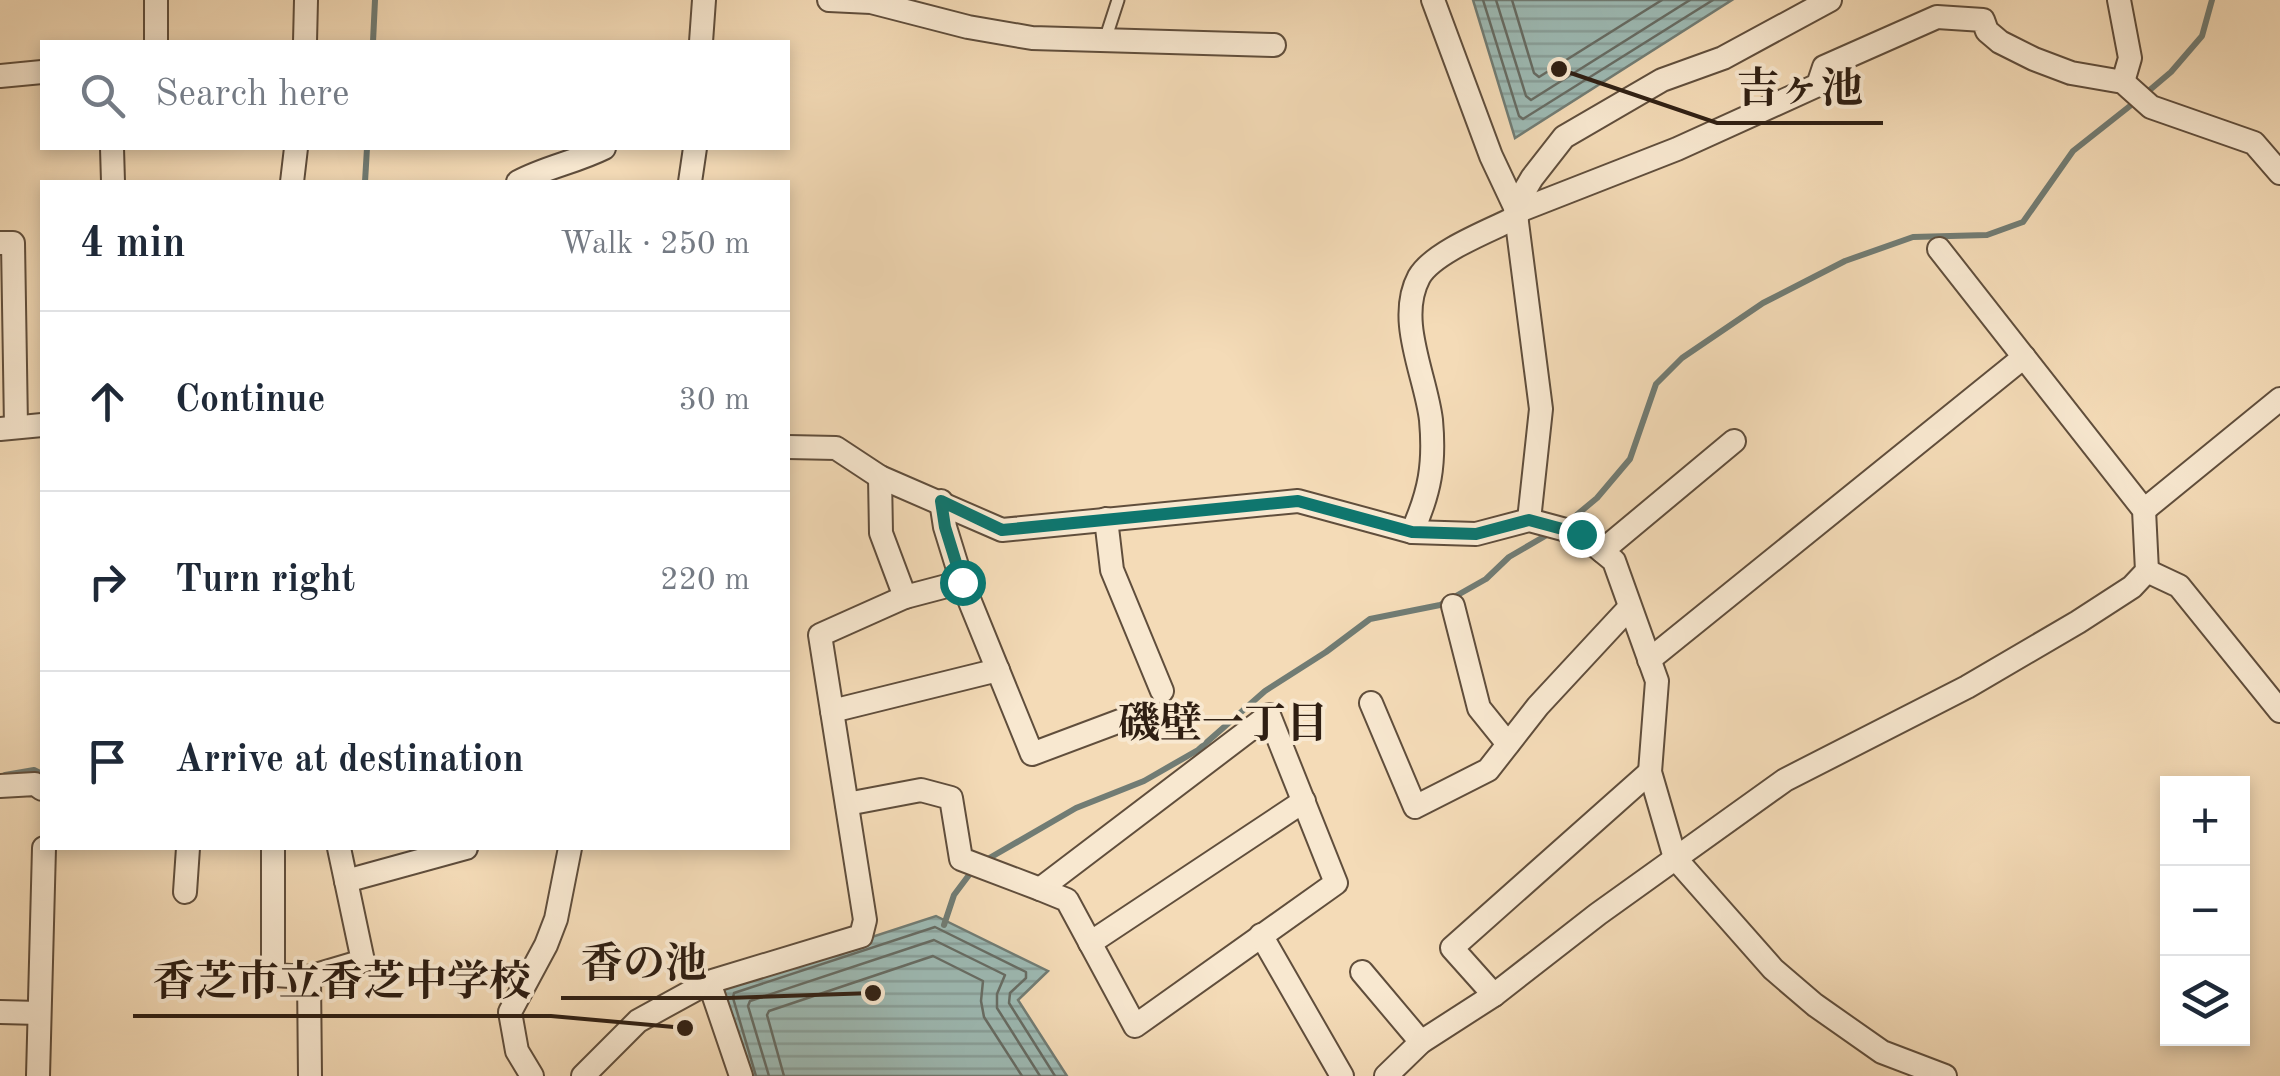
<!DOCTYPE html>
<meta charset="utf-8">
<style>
body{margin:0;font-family:"Old Standard TT","Noto Serif JP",serif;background:#f2f2f3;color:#1f2937}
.controls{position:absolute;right:30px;bottom:30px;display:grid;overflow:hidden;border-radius:0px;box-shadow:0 5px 15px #0003}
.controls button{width:90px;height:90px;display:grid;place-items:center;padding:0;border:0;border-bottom:2px solid #e0e1e3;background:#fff;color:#1f2937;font:50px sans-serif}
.stop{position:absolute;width:30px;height:30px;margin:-22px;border:8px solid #0f766e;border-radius:50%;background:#fff}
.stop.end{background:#0f766e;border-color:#fff;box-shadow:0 2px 10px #0008}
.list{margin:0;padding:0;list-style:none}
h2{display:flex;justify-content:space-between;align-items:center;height:130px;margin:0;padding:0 40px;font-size:42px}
h2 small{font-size:32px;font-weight:400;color:#747a83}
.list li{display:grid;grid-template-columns:65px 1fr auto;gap:30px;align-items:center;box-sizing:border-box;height:180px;padding:0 40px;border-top:2px solid #e0e1e3}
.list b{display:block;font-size:38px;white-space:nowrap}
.list em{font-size:32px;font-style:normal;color:#747a83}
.icon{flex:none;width:55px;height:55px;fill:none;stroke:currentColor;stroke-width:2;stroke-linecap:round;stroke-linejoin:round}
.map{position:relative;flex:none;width:2280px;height:1076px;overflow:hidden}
.search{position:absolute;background:#fff;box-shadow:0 5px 15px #0003;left:40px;top:40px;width:750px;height:110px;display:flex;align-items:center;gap:25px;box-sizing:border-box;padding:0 35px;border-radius:0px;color:#747a83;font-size:38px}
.panel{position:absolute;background:#fff;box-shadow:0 5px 15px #0003;left:40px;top:180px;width:750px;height:670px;border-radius:0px}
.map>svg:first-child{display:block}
.water{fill:url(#water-rules);stroke:#717c74;stroke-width:2.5}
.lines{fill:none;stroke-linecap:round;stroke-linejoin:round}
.shore{stroke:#666c64;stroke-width:2.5}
.stream{stroke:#717c74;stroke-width:6}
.service-casing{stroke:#604e3c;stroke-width:15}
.minor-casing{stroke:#604e3c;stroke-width:26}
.service{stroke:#f8e8d0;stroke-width:11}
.minor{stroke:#f8e8d0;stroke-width:22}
.route{stroke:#0f766e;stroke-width:12}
.labels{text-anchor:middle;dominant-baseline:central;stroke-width:8;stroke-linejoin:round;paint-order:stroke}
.neighbourhood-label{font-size:42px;font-weight:bold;fill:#2f1f13;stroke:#f8e8d0}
.leader{fill:none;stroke:#2f1f13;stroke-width:4}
.callout-dot{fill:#2f1f13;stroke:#f8e8d0;stroke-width:4}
.callout-label{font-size:42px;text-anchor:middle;font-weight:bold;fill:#2f1f13;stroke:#f8e8d0;stroke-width:8;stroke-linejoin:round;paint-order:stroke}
</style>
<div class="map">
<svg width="2280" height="1076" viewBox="0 0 2280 1076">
<defs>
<pattern id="water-rules" width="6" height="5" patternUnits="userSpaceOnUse" patternTransform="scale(2.5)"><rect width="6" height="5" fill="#9dbab4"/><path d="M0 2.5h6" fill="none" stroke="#889f9a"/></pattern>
</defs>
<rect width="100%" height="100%" fill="#f4dbb7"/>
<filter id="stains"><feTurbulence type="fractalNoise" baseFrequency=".002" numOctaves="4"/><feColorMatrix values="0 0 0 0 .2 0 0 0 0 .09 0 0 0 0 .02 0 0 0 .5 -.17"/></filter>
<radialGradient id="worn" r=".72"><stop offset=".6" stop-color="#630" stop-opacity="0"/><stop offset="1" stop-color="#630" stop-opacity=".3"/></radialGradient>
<g class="water">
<path d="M 1473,0 L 1732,0 L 1515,138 Z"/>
<path d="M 936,916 L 1048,971 L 1018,1000 L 1067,1076 L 747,1076 L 719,987 Z"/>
</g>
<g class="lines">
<g class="shore">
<path d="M 1483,0 L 1519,116 L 1523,119 L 1713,0"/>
<path d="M 1496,0 L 1526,96 L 1531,100 L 1690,0"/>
<path d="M 1512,0 L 1534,73 L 1539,77 L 1662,0"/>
<path d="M 756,1076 L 733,998 L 734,993 L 935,927 L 1026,972 L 1026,978 L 1010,993 L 1009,1003 L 1055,1076"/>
<path d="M 769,1076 L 748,1006 L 750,1001 L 934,940 L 1005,975 L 997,994 L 997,1008 L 1040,1076"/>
<path d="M 784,1076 L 767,1015 L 769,1011 L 933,956 L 983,981 L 981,1001 L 984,1017 L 1022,1076"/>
</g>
<g class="stream">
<path d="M 373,42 L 375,0"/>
<path d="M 2145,94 L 2171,72 L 2202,36 L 2212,0"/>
<path d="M 365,182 L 367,148"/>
<path d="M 1567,523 L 1597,498 L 1630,459 L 1656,384 L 1682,358 L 1763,303 L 1845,261 L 1913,237 L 1987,235 L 2023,222 L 2073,151 L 2135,102"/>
<path d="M 5,775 L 34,770 L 42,774"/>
<path d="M 986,860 L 1076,808 L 1144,781 L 1198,750 L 1265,691 L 1326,652 L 1370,619 L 1440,605 L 1486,579 L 1509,557 L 1552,532"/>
<path d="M 944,925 L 954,895 L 972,871"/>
</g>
<defs>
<path id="service" d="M 1105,40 L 1118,0"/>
<g id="minor">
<path d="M 829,0 L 871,2 L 968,27 L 1032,38 L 1274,45"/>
<path d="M 1433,0 L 1491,156 L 1515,207"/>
<path d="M 2119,0 L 2130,58 L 2123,82"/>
<path d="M 156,42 L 156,0"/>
<path d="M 305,42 L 306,0"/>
<path d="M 701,42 L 704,0"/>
<path d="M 0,76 L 42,72"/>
<path d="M 112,148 L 113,182"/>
<path d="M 292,182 L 296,148"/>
<path d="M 518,182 C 546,167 576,162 604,148"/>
<path d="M 690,182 L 695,148"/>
<path d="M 1516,212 L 1677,149 L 1818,85 L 1824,67 L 1937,17 L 1983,20 L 1987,31 L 2000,42 L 2034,59 L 2071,73 L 2123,82 L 2151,107 L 2254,143 L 2280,173"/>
<path d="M 0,243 L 13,243 L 16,426"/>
<path d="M 0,429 L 42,425"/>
<path d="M 788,447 L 836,448 L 880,477 L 1002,530 L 1298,501 L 1412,532 L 1476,534 L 1529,520 L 1581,534 L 1614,561 L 1657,681 L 1650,772 L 1675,858 L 1773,969 L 1815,1005 L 1882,1052 L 1945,1076"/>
<path d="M 880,477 L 881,533 L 905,597"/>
<path d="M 2144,510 L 2280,399"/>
<path d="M 1106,519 L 1112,570 L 1162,691"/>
<path d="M 1529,520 L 1541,409 L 1515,207 L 1532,178 L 1564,137 L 1662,80 L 1723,58 L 1830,0"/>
<path d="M 1412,532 C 1430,492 1435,464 1431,420 C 1426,376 1396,320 1419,277 C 1433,252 1491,230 1517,217"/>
<path d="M 1602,551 L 1734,441"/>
<path d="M 2147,571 L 2179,586 L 2280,711"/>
<path d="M 962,582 L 1032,754 L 1144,712"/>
<path d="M 1453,606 L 1479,708 L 1508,744"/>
<path d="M 1649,660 L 2024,357"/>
<path d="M 1371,703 L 1415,807 L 1488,770 L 1538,706 L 1629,608"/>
<path d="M 832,711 L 998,670"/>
<path d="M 1269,715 L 1336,883 L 1135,1026 L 1067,900 L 1040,889 Z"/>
<path d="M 0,786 L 35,784 L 42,789"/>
<path d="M 847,804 L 921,790 L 951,798 L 961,859 L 1040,889"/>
<path d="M 273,848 L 273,975 L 309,977 L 310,1076"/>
<path d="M 346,881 L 466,848"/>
<path d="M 185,892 L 188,848"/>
<path d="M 1261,935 L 1342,1076"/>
<path d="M 1090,943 L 1304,801"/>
<path d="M 1362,972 L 1421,1042"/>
<path d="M 309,977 L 363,961 L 339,848"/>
<path d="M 709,982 L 741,1076"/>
<path d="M 1494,995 L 1452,948 L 1650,772"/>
<path d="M 0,1012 L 39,1013"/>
<path d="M 38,1076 L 44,848"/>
<path d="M 532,1076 L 517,1051 L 510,1012 L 546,945 L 556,919 L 570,848"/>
<path d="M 583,1076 L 638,1021 L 709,982 L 861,936 L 865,920 L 820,635 L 905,597 L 962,582 L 945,527 L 941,501"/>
<path d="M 1386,1076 L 1421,1042 L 1494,995 L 1598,914 L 1785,780 L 1967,687 L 2078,622 L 2132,587 L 2147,571 L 2144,510 L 1939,249"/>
</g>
</defs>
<use href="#service" class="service-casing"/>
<use href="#minor" class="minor-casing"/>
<use href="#service" class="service"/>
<use href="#minor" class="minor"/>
</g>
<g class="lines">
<path class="route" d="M 962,582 L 945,527 L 941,501 L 1002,530 L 1298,501 L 1412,532 L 1476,534 L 1529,520 L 1581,534"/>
</g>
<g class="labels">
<g class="neighbourhood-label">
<text x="1223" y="726">磯壁一丁目</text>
</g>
</g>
<path class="leader" d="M1559 69L1717 123H1883M873 993L727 998H561M685 1028L551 1016H133"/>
<g class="callout-dot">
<circle cx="1559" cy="69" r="10"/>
<circle cx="873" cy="993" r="10"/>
<circle cx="685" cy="1028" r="10"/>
</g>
<g class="callout-label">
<text x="1800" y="102">吉ヶ池</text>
<text x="644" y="977">香の池</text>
<text x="342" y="995">香芝市立香芝中学校</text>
</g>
<rect width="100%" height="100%" filter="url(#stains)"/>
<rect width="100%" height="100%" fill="url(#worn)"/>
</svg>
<div class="controls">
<button>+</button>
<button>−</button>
<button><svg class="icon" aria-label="layers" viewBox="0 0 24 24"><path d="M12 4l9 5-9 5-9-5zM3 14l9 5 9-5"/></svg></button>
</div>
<div class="stop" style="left:962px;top:582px"></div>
<div class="stop end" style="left:1581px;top:534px"></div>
<div class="search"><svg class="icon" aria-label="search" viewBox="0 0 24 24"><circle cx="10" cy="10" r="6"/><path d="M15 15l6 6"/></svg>Search here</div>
<section class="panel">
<h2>4 min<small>Walk · 250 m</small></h2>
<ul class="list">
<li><svg class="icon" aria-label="ahead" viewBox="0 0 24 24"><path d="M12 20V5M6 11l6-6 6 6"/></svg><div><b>Continue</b></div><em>30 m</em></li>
<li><svg class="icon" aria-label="right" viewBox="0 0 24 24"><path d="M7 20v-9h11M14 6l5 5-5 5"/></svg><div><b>Turn right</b></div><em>220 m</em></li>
<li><svg class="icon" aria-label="arrive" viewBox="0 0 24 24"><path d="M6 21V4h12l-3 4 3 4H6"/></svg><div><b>Arrive at destination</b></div></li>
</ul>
</section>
</div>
